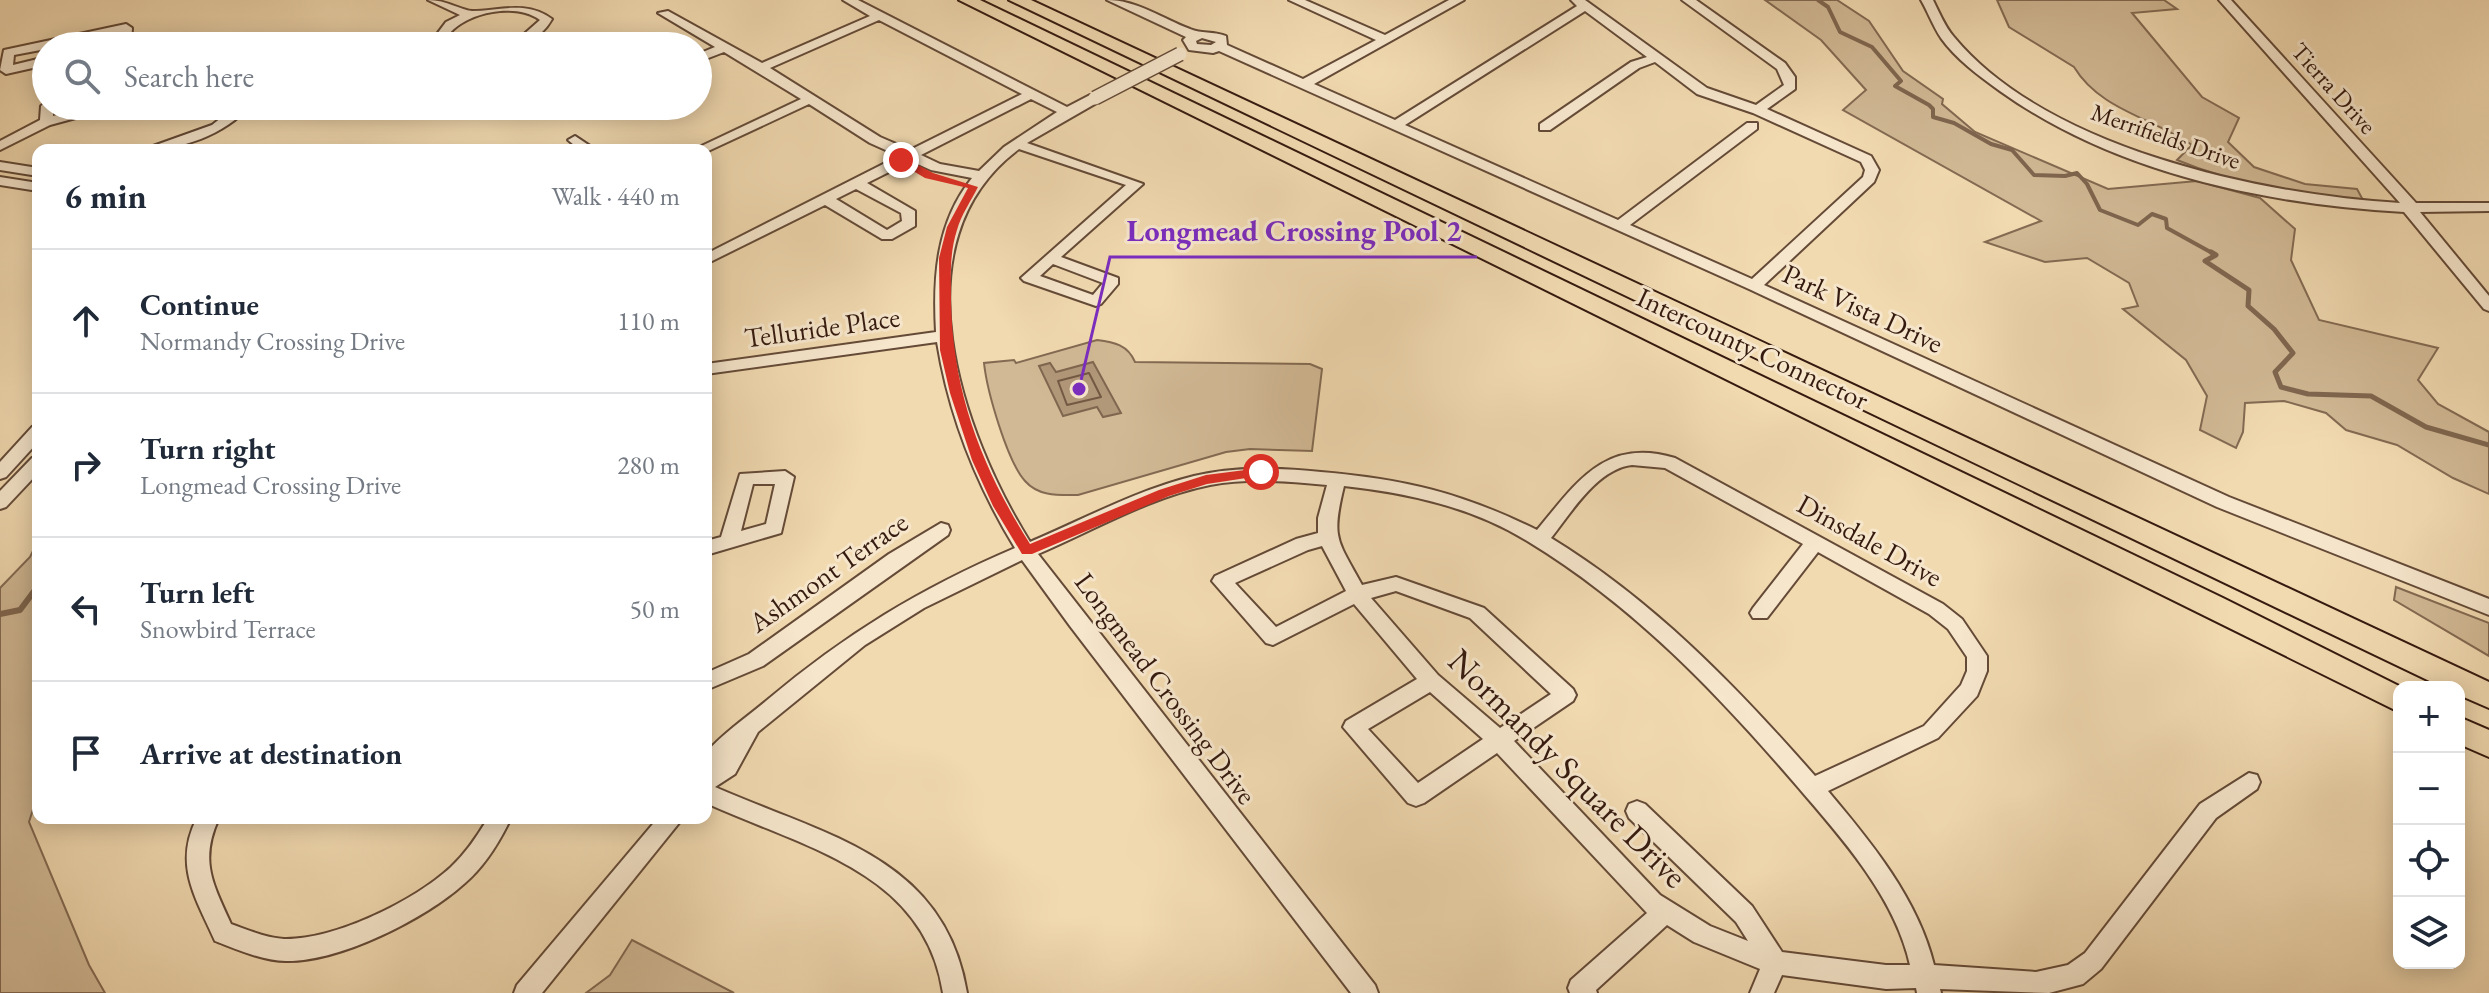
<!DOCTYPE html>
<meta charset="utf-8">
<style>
body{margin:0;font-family:"EB Garamond",serif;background:#f2f2f3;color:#1f2937}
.controls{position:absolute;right:24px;bottom:24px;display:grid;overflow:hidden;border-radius:16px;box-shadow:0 4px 20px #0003}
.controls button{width:72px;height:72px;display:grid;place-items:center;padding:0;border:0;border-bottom:2px solid #e0e1e3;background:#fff;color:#1f2937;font:40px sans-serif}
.stop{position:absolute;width:24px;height:24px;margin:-18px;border:6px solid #d93025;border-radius:50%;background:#fff}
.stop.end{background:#d93025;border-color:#fff;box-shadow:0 2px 8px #0008}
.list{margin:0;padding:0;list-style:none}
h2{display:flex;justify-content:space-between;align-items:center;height:104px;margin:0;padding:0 32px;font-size:34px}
h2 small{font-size:26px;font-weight:400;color:#747a83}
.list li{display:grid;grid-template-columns:52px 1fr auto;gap:24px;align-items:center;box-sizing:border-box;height:144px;padding:0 32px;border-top:2px solid #e0e1e3}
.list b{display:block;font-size:30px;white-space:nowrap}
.list p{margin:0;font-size:26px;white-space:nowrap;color:#747a83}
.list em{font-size:26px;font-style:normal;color:#747a83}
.icon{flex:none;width:44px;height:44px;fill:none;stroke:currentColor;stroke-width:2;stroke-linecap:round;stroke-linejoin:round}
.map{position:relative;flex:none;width:2489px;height:993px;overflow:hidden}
.search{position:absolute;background:#fff;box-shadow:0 4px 20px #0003;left:32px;top:32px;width:680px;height:88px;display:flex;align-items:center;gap:20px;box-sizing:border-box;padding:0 28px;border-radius:44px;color:#747a83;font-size:30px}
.panel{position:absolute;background:#fff;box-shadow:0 4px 20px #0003;left:32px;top:144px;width:680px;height:680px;border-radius:16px}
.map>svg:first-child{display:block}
.green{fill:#d1b995;stroke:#836a52;stroke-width:2}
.water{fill:#b19879;stroke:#7f664f;stroke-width:2}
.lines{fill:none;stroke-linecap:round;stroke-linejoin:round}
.shore{stroke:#735944;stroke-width:2}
.stream-far2{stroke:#7f664f;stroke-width:4}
.stream-far1{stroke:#7f664f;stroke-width:5}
.stream{stroke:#7f664f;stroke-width:6}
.minor-casing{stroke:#644a37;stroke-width:4}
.highway-casing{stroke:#351a0f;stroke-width:4}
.minor{fill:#f6e6cc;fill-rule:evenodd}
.highway{fill:#f1d9b0;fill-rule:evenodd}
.minor-bridge-casing{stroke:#644a37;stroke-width:16;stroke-linecap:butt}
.minor-bridge{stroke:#f6e6cc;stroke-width:13}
.route{fill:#d93025}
.labels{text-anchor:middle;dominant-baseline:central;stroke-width:6;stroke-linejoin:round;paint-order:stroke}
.far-street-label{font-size:24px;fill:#351a0f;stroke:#f6e6cc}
.street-label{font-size:28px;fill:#351a0f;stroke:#f6e6cc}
.near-street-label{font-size:34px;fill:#351a0f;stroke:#f6e6cc}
.leader{fill:none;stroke:#7b2cbf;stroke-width:3}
.callout-dot{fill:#7b2cbf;stroke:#f6e6cc;stroke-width:3}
.callout-label{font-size:30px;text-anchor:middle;font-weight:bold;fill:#7b2cbf;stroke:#f6e6cc;stroke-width:6;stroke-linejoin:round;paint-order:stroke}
</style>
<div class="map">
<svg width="2489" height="993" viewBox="0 0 2489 993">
<rect width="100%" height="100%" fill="#f1d9b0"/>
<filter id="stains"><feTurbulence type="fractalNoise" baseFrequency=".0025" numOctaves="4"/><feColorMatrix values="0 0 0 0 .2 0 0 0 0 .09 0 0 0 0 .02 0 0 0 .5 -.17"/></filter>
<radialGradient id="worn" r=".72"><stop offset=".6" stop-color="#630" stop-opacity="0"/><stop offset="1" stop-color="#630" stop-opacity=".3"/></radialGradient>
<g class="green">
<path d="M 1765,0 L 1837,0 L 1869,21 L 1903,71 L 1943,99 L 1942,104 L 1975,132 L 2108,189 L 2197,181 L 2260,198 L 2295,229 L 2291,260 L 2319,320 L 2438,348 L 2418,380 L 2438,404 L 2489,432 L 2489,494 L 2453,478 L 2397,445 L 2346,430 L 2326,413 L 2284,401 L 2245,403 L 2243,432 L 2236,448 L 2200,430 L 2207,396 L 2186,360 L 2123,309 L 2138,306 L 2129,283 L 2087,258 L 2045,262 L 1985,242 L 2041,221 L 1843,110 L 1866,90 L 1821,40 Z"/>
<path d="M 1997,0 L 2164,0 L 2177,9 L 2132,13 L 2202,97 L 2239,118 L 2228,142 L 2254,167 L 2305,184 L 2357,189 L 2363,200 C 2300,195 2237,185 2177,160 L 2192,145 C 2153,118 2100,110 2074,67 L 2009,27 Z"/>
<path d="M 1097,340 C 1114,342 1128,345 1135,362 L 1310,364 L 1322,369 L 1312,451 L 1250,449 L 1226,452 L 1078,495 C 1060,495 1039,497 1025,481 C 1007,461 987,391 984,363 L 1014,360 L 1016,363 Z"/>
<path d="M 38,541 L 38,794 L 29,822 L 89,965 L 105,993 L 0,993 L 0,588 L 30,557 Z"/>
<path d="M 2396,587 L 2489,623 L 2489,656 L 2394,600 Z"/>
<path d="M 632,940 L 734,993 L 586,993 L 610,975 Z"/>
</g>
<path class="water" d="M 1093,362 L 1121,413 L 1103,417 L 1097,407 L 1063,416 L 1039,366 L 1050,363 L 1056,372 Z"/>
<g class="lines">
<path class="shore" d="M 1089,373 L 1101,397 L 1067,405 L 1058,381 Z"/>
<path class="stream-far2" d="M 1818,0 L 1828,7 L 1840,32 L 1872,47 L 1901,81 L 1895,86 L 1929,105 L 1933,109 L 1933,117 L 1954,123 L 1991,144 L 2012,150 L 2034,175 L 2065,176 L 2077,173 L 2087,184 L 2100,210 L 2138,225 L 2152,214 L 2166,219 L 2167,228 L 2214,254"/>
<path class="stream-far1" d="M 2211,252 L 2216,255 L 2205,261 L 2249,290 L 2248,306 L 2274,329 L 2293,353 L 2275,372 L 2281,387 L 2308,394 L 2371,396 L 2426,427 L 2489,445"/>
<path class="stream" d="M 0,614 L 20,610 L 38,586"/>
<defs>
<g id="minor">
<path d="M 428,0 C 447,0 460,10 472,11 C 499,11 526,0 552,19 C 539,42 520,46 495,46 L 523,35 L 540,20 C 516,2 467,12 449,34 L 462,46 C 449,46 442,47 437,34 L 446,22 L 460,15 Z"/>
<path d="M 843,0 L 858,0 L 1067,107 L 1090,95 L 1100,95 L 1100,101 L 1027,143 L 1143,184 L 1061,257 L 1118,278 L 1118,284 L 1101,304 L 1096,306 L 1024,281 L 1021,278 L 1126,185 L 1019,149 C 894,242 962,433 1030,542 C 1084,519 1137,490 1194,476 C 1236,466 1278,468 1321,472 C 1404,479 1462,493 1537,530 C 1577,482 1605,437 1675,458 L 1943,604 L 1962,619 L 1987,656 L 1987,671 L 1977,696 L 1938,738 L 1828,791 C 1871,842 1918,899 1934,965 L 2036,972 L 2068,965 L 2085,953 L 2200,804 L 2249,773 L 2257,775 L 2260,782 L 2257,789 L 2216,818 L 2101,969 L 2083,984 L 2049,993 L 1940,989 L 1941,993 L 1917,993 L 1916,988 L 1886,989 L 1782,975 L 1774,993 L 1750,993 L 1760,969 L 1694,942 L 1667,925 L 1596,990 L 1597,993 L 1570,993 L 1568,988 L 1571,980 L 1647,913 L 1497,753 L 1424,803 L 1416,806 L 1408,803 L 1343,727 L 1346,721 L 1417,679 L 1354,604 L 1273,645 L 1266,643 L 1212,581 L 1215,576 L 1296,539 L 1318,533 L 1318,518 L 1327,485 C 1288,481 1248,478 1210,485 C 1150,497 1094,530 1038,554 L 1375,985 L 1378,993 L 1351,993 L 1070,626 L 1022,560 L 924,608 L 865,645 L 758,732 L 735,774 L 715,787 C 823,835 945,856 967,993 L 943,993 C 925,871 802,847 706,803 L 706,753 C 723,733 746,718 766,701 C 846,634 919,589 1015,548 C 976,484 949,416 937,342 L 706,374 L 706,364 L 936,332 C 933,277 936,223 972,178 L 931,170 L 911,161 L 867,183 L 915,211 L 915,226 L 892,239 L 882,239 L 825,205 L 706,264 L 706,254 L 899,156 L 870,143 L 809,104 L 706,152 L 706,150 L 693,150 L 801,99 L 724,52 L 698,62 L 698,54 L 715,47 L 658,13 L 668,11 L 762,63 L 870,16 ZM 879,20 L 1022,94 L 910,150 L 880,137 L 770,68 ZM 1031,99 L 1057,112 L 1004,147 L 979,171 L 940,164 L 921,155 ZM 856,189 L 901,213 L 902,221 L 887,230 L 836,199 ZM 1053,264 L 1103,283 L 1093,295 L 1040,276 ZM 1632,465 L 1665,468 L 1803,544 L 1753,608 L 1750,613 L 1753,618 L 1767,618 L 1818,552 L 1929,614 L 1948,629 L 1967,657 L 1967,671 L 1961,685 L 1924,726 L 1815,776 C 1736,686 1654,601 1551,538 C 1571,513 1597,469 1632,465 ZM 1344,486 C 1408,493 1473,507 1529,542 C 1634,606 1717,693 1797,786 C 1841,837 1895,897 1910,965 L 1886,965 L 1782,952 L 1752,906 L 1645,804 L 1637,801 L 1629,804 L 1626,811 L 1629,818 L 1736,922 L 1748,941 L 1710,926 L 1660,895 L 1514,741 L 1573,701 L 1576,695 L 1573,689 L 1484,608 L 1396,577 L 1362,585 C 1337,539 1331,539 1344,486 ZM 1322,546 L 1346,591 L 1276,627 L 1235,583 L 1308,550 ZM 1396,591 L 1470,618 L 1551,694 L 1500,728 L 1438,675 L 1371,598 ZM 1430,692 L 1483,739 L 1418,783 L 1368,729 Z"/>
<path d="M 1107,0 C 1137,0 1163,19 1190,29 C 1201,34 1213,31 1226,36 L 1227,45 L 1303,79 L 1376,40 L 1289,0 L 1305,0 L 1385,35 L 1449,0 L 1464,0 L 1314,84 L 1395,120 L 1577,6 L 1571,0 L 1585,0 L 1707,88 L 1756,105 L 1784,85 L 1777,69 L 1682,0 L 1696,0 L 1785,63 L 1795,77 L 1795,89 L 1767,109 L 1871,156 L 1879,170 L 1874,182 L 1764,285 L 2229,497 L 2489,599 L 2489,615 L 2217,507 L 1749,289 L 1219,51 L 1213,53 L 1189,50 L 1183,40 L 1186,37 ZM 1585,11 L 1647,57 L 1631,62 L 1540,124 L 1540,130 L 1550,130 L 1639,68 L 1655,62 L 1697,94 L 1753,113 L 1861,162 L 1865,170 L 1863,177 L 1752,279 L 1630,225 L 1757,129 L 1757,123 L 1747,123 L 1618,220 L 1405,125 ZM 1202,38 L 1216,42 L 1211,45 L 1197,44 L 1196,41 Z"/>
<path d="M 1921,0 L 1933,0 C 1939,12 1945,27 1954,37 C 2047,149 2262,195 2400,203 L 2219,0 L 2231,0 L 2416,203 L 2489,203 L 2489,211 L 2420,212 L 2489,296 L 2489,311 L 2484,309 L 2404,212 C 2265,204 2115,173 2000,91 C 1979,76 1956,59 1941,38 C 1933,26 1928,12 1921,0 Z"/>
<path d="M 126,24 L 132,28 L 131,46 L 111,46 L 120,42 L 120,33 L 46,46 L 46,49 L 14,55 L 13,65 L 46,57 L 46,65 L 6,74 L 0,70 L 4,50 Z"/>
<path d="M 46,102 L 46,106 L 53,106 L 53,116 L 92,106 L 104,106 L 105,110 L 50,125 L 0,150 L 0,141 L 40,120 L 41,106 Z"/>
<path d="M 236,106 L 250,106 C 224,135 181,150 142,150 L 212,125 Z"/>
<path d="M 575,136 L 596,150 L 580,150 L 568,140 Z"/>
<path d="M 0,162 L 38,168 L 38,176 L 0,170 Z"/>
<path d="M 0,177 L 38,183 L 38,191 L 0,185 Z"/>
<path d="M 38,425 L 38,442 L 6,477 L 0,479 L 0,462 L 32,427 Z"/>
<path d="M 38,456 L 38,473 L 6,507 L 0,509 L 0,491 L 32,458 Z"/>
<path d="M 785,471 L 794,477 L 781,533 L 706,555 L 706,541 L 721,537 L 740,474 ZM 753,484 L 775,484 L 766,524 L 741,531 Z"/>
<path d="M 941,523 L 948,525 L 950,530 L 948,535 L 763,666 L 706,690 L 706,673 L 749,654 L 889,554 Z"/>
<path d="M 197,818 L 219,818 C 199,861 213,884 231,924 C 248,930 266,938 284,939 C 335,940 414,901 451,867 C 466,853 478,835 488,818 L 511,818 C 500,841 485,866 465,883 C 425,919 340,962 286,961 C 263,961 236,949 215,941 C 196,898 173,865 197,818 Z"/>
<path d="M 658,818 L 683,818 L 542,993 L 514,993 L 517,985 Z"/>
</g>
<g id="highway">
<path d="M 959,0 L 980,0 L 2223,598 L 2401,687 L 2399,712 Z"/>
<path d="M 1009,0 L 1031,0 L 2489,682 L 2489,708 L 2459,695 L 2459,687 L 2442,687 Z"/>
<path d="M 2459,717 L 2489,730 L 2489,757 L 2459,744 Z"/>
</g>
</defs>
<use href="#minor" class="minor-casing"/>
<use href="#highway" class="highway-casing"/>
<use href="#minor" class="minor"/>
<use href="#highway" class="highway"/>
<defs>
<path id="minor-bridge" d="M 1095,98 L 1180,54"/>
</defs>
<use href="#minor-bridge" class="minor-bridge-casing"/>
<use href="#minor-bridge" class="minor-bridge"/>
</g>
<path class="route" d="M 898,158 L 905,158 L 933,173 L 978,187 C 971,201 961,215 957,230 C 949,255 951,278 951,303 C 953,393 982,468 1030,544 L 1159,490 L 1206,475 L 1261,468 L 1266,469 L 1266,475 L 1207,484 L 1169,496 L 1032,554 L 1022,554 L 993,506 L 972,460 L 950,393 L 940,350 L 939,258 L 947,227 L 968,188 L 925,178 L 898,162 Z"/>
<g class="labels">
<g class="far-street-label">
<text transform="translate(2334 88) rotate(48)">Tierra Drive</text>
<text transform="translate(2166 136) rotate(19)">Merrifields Drive</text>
</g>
<g class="street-label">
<text transform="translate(1863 308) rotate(25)">Park Vista Drive</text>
<text transform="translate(822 327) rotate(-8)">Telluride Place</text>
<text transform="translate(1753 348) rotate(25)">Intercounty Connector</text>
<text transform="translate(1870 540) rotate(29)">Dinsdale Drive</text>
<text transform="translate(828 572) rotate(-35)">Ashmont Terrace</text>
<text transform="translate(1166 688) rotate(53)">Longmead Crossing Drive</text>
</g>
<g class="near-street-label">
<text transform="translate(1568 768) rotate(45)">Normandy Square Drive</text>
</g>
</g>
<path class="leader" d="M1079 389L1110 257H1477"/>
<circle class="callout-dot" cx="1079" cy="389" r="8"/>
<g class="callout-label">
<text x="1294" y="241">Longmead Crossing Pool 2</text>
</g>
<rect width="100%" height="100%" filter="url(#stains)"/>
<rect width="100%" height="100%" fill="url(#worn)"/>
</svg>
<div class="controls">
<button>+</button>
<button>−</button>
<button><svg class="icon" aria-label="locate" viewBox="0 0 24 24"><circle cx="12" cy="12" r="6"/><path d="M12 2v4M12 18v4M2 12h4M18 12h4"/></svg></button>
<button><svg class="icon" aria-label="layers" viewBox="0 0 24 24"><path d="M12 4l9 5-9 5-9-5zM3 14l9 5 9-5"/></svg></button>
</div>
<div class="stop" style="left:1261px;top:472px"></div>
<div class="stop end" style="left:901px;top:160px"></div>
<div class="search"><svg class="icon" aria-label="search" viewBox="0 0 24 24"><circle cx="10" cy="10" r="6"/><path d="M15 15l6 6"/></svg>Search here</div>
<section class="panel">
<h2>6 min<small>Walk · 440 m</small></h2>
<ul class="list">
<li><svg class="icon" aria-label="ahead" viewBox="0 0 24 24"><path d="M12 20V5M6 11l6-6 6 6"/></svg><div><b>Continue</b><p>Normandy Crossing Drive</p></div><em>110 m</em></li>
<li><svg class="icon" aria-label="right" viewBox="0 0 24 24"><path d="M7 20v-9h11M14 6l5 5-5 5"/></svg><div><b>Turn right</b><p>Longmead Crossing Drive</p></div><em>280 m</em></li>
<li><svg class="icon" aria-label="left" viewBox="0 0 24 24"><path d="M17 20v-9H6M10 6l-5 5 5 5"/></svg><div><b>Turn left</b><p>Snowbird Terrace</p></div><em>50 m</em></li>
<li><svg class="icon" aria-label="arrive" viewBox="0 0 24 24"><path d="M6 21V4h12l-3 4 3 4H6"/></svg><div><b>Arrive at destination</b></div></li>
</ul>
</section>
</div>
